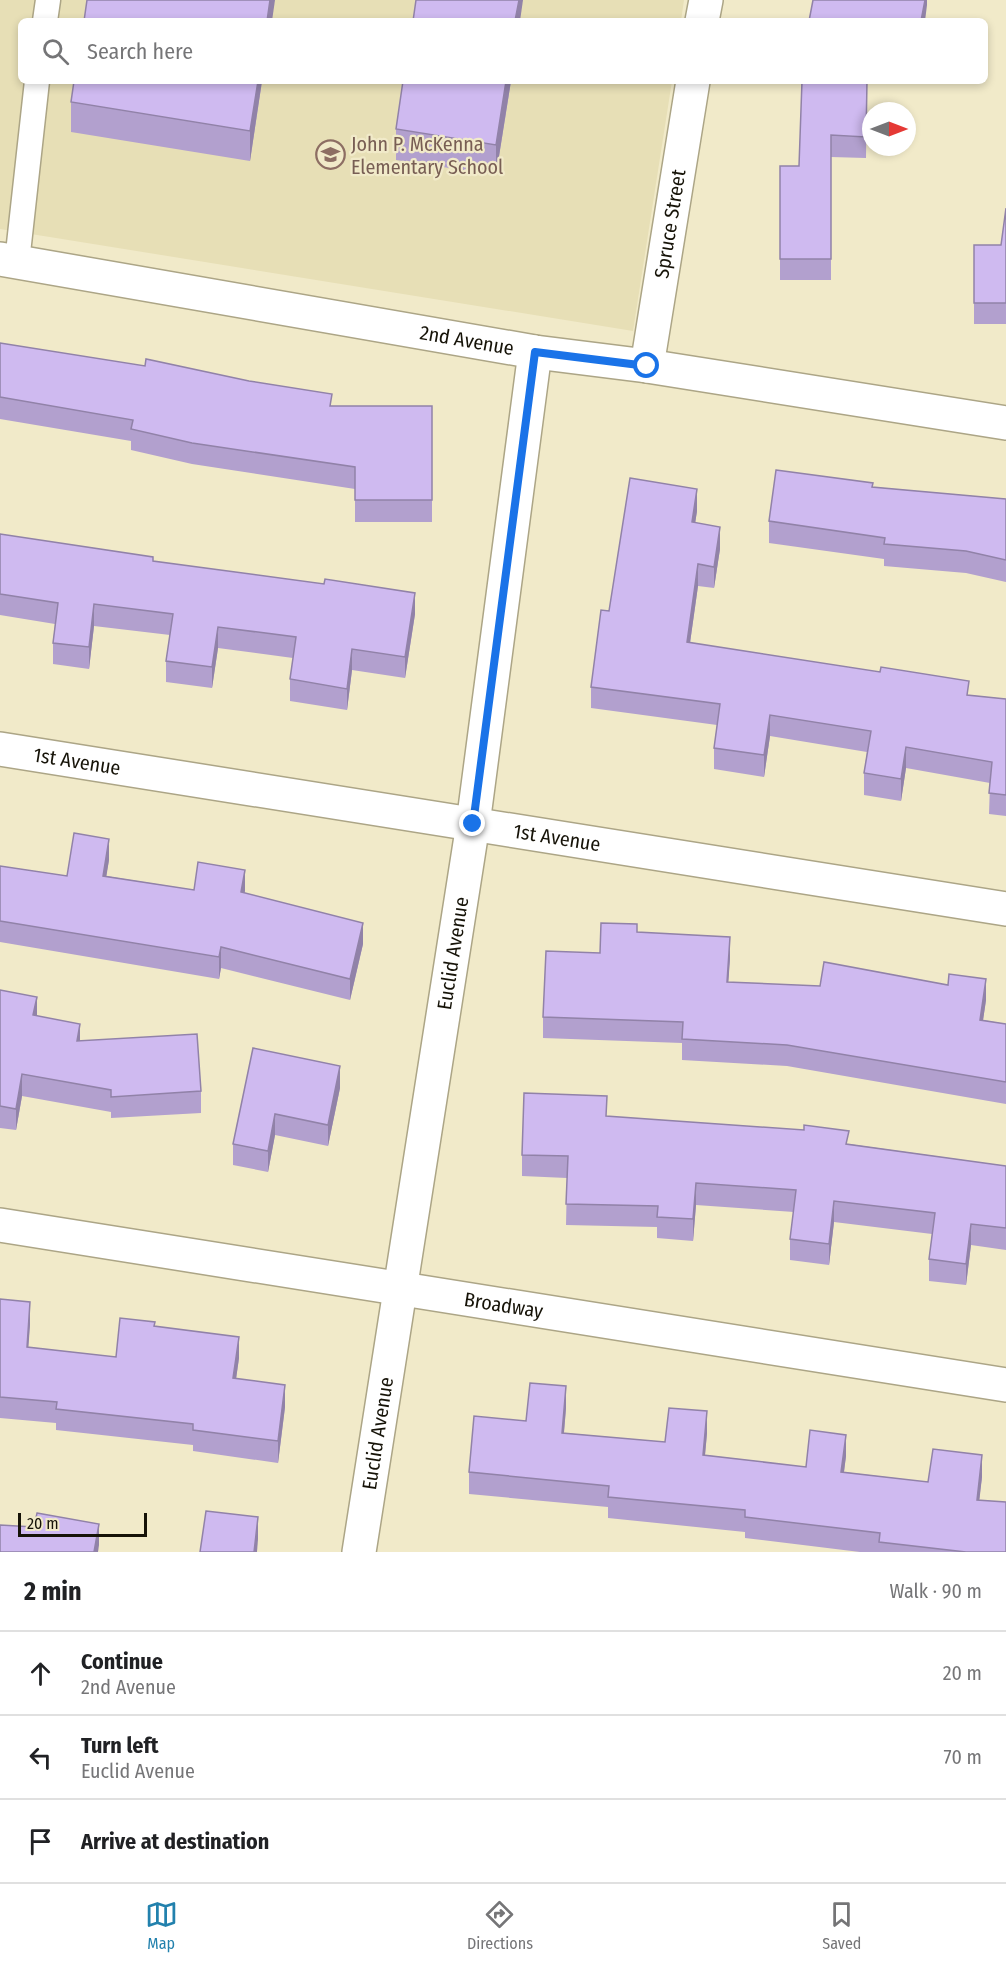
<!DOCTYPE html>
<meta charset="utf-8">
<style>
body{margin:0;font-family:"Fira Sans Condensed",sans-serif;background:#f6f6f6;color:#202124}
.compass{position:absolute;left:862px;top:102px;width:54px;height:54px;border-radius:50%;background:#fff;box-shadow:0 3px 9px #0003;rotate:90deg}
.scale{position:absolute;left:18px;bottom:15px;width:129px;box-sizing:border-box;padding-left:6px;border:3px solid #161308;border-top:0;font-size:16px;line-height:21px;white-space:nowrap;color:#161308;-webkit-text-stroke:4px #f1eac9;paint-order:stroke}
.stop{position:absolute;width:18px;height:18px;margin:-14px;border:4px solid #1a73e8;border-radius:50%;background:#fff}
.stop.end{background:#1a73e8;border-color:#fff;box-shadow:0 2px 6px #0008}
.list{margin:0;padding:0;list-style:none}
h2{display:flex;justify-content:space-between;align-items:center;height:78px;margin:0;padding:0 24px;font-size:26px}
h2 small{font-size:20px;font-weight:400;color:#757577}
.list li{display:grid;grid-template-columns:39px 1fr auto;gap:18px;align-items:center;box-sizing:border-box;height:84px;padding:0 24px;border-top:2px solid #e0e0e0}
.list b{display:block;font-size:22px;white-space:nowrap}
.list p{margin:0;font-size:20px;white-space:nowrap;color:#757577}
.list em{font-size:20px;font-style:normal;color:#757577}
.icon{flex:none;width:33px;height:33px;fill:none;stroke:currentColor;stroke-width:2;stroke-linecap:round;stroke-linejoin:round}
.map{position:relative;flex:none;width:1006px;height:1552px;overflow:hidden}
.search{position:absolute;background:#fff;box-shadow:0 3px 9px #0003;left:18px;right:18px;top:18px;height:66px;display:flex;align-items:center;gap:15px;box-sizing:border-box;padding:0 21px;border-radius:9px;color:#757577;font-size:22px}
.sheet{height:330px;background:#fff}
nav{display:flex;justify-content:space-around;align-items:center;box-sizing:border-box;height:84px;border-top:2px solid #e0e0e0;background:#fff;font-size:16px;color:#757577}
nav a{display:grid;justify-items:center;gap:3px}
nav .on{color:#2281ad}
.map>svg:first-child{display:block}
.built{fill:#e7dfb6}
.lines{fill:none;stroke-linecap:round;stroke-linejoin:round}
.lane-casing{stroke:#aca586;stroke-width:27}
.street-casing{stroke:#aca586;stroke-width:36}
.lane{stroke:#fff;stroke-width:24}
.street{stroke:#fff;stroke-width:33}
.wall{fill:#b2a0ce}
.shaded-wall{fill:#9182a8}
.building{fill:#cfbaf0;stroke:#9182a8;stroke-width:1.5}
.route{stroke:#1a73e8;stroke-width:8}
.labels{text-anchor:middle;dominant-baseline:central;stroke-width:4.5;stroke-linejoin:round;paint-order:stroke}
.education-label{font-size:20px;fill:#785e54;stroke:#f1eac9;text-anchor:start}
.street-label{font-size:20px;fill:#161308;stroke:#f1eac9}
</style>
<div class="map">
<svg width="1006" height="1552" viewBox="0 0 1006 1552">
<rect width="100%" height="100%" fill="#f1eac9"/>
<path class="built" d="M 0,0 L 684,0 L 681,21 L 21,21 L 21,81 L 672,81 L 633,331 L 0,229 Z"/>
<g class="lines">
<defs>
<g id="lane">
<path d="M 45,21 L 48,0"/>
<path d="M 17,262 L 37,81"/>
</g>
<g id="street">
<path d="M 702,21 L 706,0"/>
<path id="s1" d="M 0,259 L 535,352 L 647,366 L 1006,423"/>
<path id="s2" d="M 647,366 L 693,81"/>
<path id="s3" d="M 0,749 L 1006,909"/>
<path id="s4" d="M 0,1225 L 1006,1385"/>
<path id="s5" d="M 359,1552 L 473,824 L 535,352"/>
</g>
</defs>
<use href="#lane" class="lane-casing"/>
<use href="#street" class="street-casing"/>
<use href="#lane" class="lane"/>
<use href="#street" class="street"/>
</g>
<g class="wall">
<path d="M 262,81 L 250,161 L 71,132 L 71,102 Z"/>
<path d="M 511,81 L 496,175 L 396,160 L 396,129 Z"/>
<path d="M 867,81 L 866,158 L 831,157 L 831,280 L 780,280 L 780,166 L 799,166 Z"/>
<path d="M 1006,208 L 1006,324 L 974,324 L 974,245 L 1001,245 Z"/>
<path d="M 0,343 L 332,406 L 432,406 L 432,522 L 355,522 L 355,489 L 192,464 L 131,450 L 131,441 L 0,419 Z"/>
<path d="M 873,487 L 1006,499 L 1006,582 L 966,573 L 884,566 L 884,559 L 769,543 L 769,521 Z"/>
<path d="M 697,511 L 695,523 L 720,549 L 714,588 L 698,586 L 690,643 L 969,695 L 1006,699 L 1006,816 L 989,814 L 990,783 L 906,768 L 901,801 L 864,795 L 864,773 L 867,752 L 770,736 L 764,777 L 714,769 L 714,748 L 717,725 L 591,708 L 591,687 L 609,611 Z"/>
<path d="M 0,534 L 153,561 L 415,614 L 405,678 L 352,670 L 347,710 L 290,701 L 290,679 L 293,658 L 218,648 L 212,688 L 166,682 L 166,661 L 170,635 L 94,626 L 89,669 L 53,664 L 53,643 L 55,624 L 0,615 Z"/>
<path d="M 109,860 L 106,876 L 194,890 L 244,893 L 363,944 L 350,1000 L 221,968 L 219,979 L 0,942 L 0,866 L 67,876 Z"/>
<path d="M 637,932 L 730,958 L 728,982 L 986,1000 L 983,1020 L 1006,1024 L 1006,1104 L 787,1066 L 682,1060 L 682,1043 L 543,1038 L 543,1017 L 600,953 Z"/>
<path d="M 0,990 L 37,1016 L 80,1041 L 201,1091 L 201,1113 L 111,1118 L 111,1112 L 22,1096 L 16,1130 L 0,1128 Z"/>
<path d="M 253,1048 L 340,1088 L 328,1146 L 275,1135 L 268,1172 L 233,1165 L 233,1144 Z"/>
<path d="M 607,1116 L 849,1144 L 1006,1166 L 1006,1250 L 971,1245 L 966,1285 L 929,1281 L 929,1259 L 932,1234 L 834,1222 L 829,1265 L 790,1260 L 790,1239 L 794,1212 L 696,1205 L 693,1241 L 657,1238 L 657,1227 L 566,1225 L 567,1178 L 522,1176 L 522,1155 Z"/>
<path d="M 0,1299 L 30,1324 L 28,1347 L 116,1357 L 155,1326 L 239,1358 L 236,1379 L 285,1407 L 278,1463 L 193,1451 L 193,1445 L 56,1430 L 56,1423 L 0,1418 Z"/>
<path d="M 566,1408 L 564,1433 L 665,1442 L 707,1433 L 705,1455 L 806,1467 L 846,1456 L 844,1472 L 928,1482 L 982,1477 L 979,1500 L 1006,1552 L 860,1552 L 745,1538 L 745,1532 L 608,1518 L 608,1507 L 469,1494 L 469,1472 L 526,1421 Z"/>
</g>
<g class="shaded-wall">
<path d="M 270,0 L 275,0 L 272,21 L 267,21 Z"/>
<path d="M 519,0 L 523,0 L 520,21 L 515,21 Z"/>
<path d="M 925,0 L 927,0 L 927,5 L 925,21 L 921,21 Z"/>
<path d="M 258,81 L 262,81 L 250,161 L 250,131 Z"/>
<path d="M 506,81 L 511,81 L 496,175 L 496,145 Z"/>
<path d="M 697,489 L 697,511 L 692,544 L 692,522 Z"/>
<path d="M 720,527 L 720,549 L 714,588 L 714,567 Z"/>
<path d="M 698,564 L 698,586 L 687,664 L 687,642 Z"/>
<path d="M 415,593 L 415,614 L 405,678 L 405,657 Z"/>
<path d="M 94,604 L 94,626 L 89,669 L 89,647 Z"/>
<path d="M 218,627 L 218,648 L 212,688 L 212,667 Z"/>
<path d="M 352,649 L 352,670 L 347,710 L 347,689 Z"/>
<path d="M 770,715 L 770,736 L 764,777 L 764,755 Z"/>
<path d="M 906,747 L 906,768 L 901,801 L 901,779 Z"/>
<path d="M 109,839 L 109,860 L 103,897 L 103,876 Z"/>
<path d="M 245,870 L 245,891 L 241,914 L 241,892 Z"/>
<path d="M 363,923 L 363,944 L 350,1000 L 350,979 Z"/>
<path d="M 730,937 L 730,958 L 727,1003 L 727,982 Z"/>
<path d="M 221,947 L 221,968 L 219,979 L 219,957 Z"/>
<path d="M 986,979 L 986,1000 L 980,1041 L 980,1020 Z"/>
<path d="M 37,997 L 37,1019 L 33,1015 Z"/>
<path d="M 80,1024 L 80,1045 L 77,1041 Z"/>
<path d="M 340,1066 L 340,1088 L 328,1146 L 328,1125 Z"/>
<path d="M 22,1074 L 22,1096 L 16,1130 L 16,1109 Z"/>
<path d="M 275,1114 L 275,1135 L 268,1172 L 268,1151 Z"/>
<path d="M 696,1183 L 696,1205 L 693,1241 L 693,1219 Z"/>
<path d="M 834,1201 L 834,1222 L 829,1265 L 829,1244 Z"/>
<path d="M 971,1224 L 971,1245 L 966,1285 L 966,1264 Z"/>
<path d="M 30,1302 L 30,1324 L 27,1368 L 27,1347 Z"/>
<path d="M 239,1337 L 239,1358 L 233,1400 L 233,1378 Z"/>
<path d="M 285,1385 L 285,1407 L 278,1463 L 278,1441 Z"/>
<path d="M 566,1386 L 566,1408 L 562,1454 L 562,1433 Z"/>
<path d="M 707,1411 L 707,1433 L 703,1476 L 703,1455 Z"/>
<path d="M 846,1435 L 846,1456 L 841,1494 L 841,1472 Z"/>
<path d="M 982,1455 L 982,1477 L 977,1521 L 977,1500 Z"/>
<path d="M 258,1517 L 258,1539 L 257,1552 L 254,1552 Z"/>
<path d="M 99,1524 L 99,1545 L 98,1552 L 94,1552 Z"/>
</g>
<g class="building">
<path d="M 87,0 L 270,0 L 267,21 L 84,21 Z"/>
<path d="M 416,0 L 519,0 L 515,21 L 413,21 Z"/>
<path d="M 813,0 L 925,0 L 921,21 L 809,21 Z"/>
<path d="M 74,81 L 258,81 L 250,131 L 71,102 Z"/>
<path d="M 403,81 L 506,81 L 496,145 L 396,129 Z"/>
<path d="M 802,81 L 867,81 L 866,137 L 831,135 L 831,259 L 780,259 L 780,166 L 799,166 Z"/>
<path d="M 1006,208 L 1006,303 L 974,303 L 974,245 L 1001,245 Z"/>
<path d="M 0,343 L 145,366 L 146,359 L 249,381 L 332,394 L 330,406 L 432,406 L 432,500 L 355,500 L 355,467 L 192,443 L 131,429 L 133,420 L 0,397 Z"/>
<path d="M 776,470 L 873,483 L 872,487 L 1006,499 L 1006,560 L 966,551 L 884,544 L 885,538 L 769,521 Z"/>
<path d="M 630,478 L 697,489 L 692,522 L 720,527 L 714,567 L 698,564 L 687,642 L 880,672 L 881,667 L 969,681 L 967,695 L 1006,699 L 1006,795 L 989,793 L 992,762 L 906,747 L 901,779 L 864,773 L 871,731 L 770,715 L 764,755 L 714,748 L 720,704 L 591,687 L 601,610 L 609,611 Z"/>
<path d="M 0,534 L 153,557 L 153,561 L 324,584 L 325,579 L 415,593 L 405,657 L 352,649 L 347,689 L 290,679 L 296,637 L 218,627 L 212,667 L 166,661 L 173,614 L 94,604 L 89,647 L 53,643 L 58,603 L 0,594 Z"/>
<path d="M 74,833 L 109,839 L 103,876 L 194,890 L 198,862 L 245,870 L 241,892 L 363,923 L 350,979 L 221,947 L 219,957 L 0,921 L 0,866 L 67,876 Z"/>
<path d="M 601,923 L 637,924 L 637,932 L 730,937 L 727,982 L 820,986 L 824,962 L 948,985 L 949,974 L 986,979 L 980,1020 L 1006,1024 L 1006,1082 L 787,1045 L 682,1039 L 683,1022 L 543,1017 L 546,951 L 600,953 Z"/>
<path d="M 0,990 L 37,997 L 33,1015 L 80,1024 L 77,1041 L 197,1034 L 201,1091 L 111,1097 L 111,1090 L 22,1074 L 16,1109 L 0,1106 Z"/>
<path d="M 253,1048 L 340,1066 L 328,1125 L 275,1114 L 268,1151 L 233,1144 Z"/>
<path d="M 524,1093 L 607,1096 L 606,1116 L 804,1130 L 804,1125 L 849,1131 L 846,1144 L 1006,1166 L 1006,1228 L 971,1224 L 966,1264 L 929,1259 L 935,1213 L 834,1201 L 829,1244 L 790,1239 L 796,1190 L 696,1183 L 693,1219 L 657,1217 L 658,1206 L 566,1204 L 568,1156 L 522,1155 Z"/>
<path d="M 0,1299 L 30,1302 L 27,1347 L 116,1357 L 120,1318 L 155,1322 L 154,1326 L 239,1337 L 233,1378 L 285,1385 L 278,1441 L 193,1430 L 193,1424 L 56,1409 L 57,1402 L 0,1397 Z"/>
<path d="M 530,1383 L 566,1386 L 562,1433 L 665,1442 L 669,1408 L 707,1411 L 703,1455 L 806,1467 L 810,1430 L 846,1435 L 841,1472 L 928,1482 L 933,1449 L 982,1455 L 977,1500 L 1006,1502 L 1006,1552 L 966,1552 L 879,1542 L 880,1533 L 745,1517 L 745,1510 L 608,1497 L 609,1486 L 469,1472 L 474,1416 L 526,1421 Z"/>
<path d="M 206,1511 L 258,1517 L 254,1552 L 200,1552 Z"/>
<path d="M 37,1513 L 99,1524 L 94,1552 L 0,1552 L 0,1525 L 34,1527 Z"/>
</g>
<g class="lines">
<path class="route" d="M 473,824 L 535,352 L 647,366"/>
</g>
<defs>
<symbol id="school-ring" viewBox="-11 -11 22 22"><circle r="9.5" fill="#f1eac9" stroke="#8d6e63" stroke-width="1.5"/><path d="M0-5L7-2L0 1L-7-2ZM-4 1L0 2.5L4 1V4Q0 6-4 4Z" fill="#8d6e63"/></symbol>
</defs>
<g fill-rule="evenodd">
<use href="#school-ring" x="314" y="138" width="33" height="33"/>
</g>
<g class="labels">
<g class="education-label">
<text x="351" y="144">John P. McKenna<tspan x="351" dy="23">Elementary School</tspan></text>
</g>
<g class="street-label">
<text stroke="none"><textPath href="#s2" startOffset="144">Spruce Street</textPath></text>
<text stroke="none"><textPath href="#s1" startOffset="474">2nd Avenue</textPath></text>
<text stroke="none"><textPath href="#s3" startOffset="78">1st Avenue</textPath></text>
<text stroke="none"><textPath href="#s3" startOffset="564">1st Avenue</textPath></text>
<text stroke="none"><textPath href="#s5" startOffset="606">Euclid Avenue</textPath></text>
<text stroke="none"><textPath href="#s4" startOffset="510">Broadway</textPath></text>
<text stroke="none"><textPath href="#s5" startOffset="120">Euclid Avenue</textPath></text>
</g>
</g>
</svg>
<svg class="compass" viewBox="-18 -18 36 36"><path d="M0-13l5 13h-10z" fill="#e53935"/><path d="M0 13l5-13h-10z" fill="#757577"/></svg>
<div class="scale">20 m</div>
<div class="stop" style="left:647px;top:366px"></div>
<div class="stop end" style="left:473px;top:824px"></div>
<div class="search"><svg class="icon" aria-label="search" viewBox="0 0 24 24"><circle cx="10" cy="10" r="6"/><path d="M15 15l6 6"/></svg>Search here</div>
</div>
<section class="sheet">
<h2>2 min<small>Walk · 90 m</small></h2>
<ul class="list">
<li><svg class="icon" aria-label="ahead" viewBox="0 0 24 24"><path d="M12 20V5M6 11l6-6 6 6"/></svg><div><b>Continue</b><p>2nd Avenue</p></div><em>20 m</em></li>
<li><svg class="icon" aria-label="left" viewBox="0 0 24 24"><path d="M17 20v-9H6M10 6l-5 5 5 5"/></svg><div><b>Turn left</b><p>Euclid Avenue</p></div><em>70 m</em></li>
<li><svg class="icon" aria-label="arrive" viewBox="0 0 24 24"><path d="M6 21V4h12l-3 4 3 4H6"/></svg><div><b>Arrive at destination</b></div></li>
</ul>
</section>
<nav>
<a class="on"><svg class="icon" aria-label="map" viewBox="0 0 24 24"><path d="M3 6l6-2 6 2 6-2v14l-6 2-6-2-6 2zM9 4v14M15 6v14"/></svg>Map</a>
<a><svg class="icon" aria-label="directions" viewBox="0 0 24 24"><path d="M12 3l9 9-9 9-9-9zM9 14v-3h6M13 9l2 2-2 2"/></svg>Directions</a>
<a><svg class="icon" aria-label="saved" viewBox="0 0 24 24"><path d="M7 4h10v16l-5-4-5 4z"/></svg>Saved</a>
</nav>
